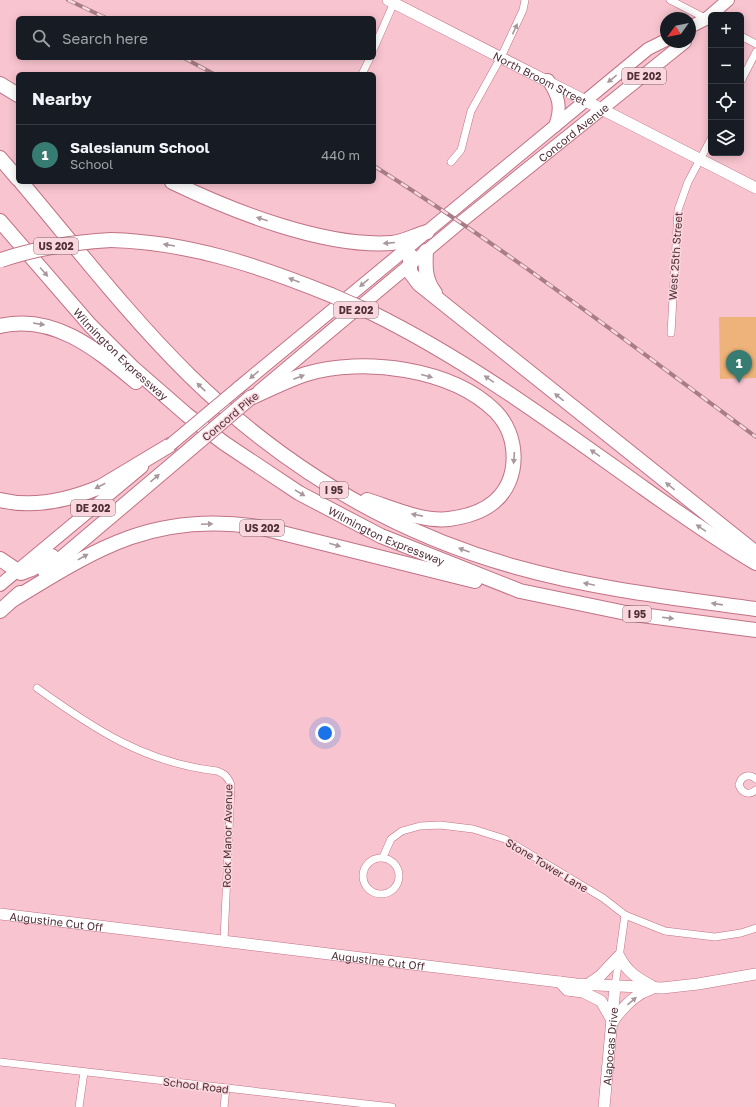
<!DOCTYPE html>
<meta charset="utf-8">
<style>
body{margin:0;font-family:"Golos Text",sans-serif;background:#242831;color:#f1f3f6}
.controls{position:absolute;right:12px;top:12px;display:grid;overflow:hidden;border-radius:6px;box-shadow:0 2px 10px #0003}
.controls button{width:36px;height:36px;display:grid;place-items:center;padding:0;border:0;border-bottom:1px solid #363941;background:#171b24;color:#f1f3f6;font:20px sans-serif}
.compass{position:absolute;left:660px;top:12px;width:36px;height:36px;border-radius:50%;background:#171b24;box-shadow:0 2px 10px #0003;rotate:237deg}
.you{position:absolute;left:325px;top:733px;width:14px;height:14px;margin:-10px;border:3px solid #fff;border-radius:50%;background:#1a73e8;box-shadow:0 0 0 6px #1a73e833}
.badge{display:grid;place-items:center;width:26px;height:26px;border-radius:50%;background:#367c73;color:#fff;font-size:13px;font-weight:700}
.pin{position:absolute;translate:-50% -33px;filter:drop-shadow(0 1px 2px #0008)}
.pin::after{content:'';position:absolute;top:21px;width:14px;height:12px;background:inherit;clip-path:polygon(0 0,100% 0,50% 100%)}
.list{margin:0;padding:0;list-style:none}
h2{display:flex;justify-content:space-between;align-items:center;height:52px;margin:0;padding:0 16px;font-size:17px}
h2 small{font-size:13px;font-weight:400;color:#9ea1a6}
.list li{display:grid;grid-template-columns:26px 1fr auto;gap:12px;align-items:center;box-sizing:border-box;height:60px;padding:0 16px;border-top:1px solid #363941}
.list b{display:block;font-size:15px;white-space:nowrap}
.list p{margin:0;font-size:13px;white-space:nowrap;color:#9ea1a6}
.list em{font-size:13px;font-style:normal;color:#9ea1a6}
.icon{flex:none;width:22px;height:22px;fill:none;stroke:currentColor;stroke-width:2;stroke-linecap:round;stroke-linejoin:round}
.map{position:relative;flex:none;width:756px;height:1107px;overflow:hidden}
.search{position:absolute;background:#171b24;box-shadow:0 2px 10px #0003;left:16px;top:16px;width:360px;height:44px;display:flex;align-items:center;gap:10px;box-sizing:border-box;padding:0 14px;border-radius:6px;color:#9ea1a6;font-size:15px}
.panel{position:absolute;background:#171b24;box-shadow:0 2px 10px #0003;left:16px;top:72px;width:360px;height:112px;border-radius:6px}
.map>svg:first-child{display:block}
.grass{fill:#eeb37a}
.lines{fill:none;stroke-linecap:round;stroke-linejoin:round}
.street-casing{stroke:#c17386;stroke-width:8}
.secondary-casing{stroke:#c17386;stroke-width:12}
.primary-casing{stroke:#c17386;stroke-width:14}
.highway-casing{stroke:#c17386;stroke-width:16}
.street{stroke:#fff;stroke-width:7}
.secondary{stroke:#fff;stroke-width:11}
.primary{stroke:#fff;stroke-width:12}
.highway{stroke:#fff;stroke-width:14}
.rail-casing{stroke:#a87d87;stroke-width:4}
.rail{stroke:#fad7de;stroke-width:2.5;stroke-dasharray:8;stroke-linecap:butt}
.primary-bridge-casing{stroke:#c17386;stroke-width:14;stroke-linecap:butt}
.highway-bridge-casing{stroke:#c17386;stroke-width:16;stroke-linecap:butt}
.primary-bridge{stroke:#fff;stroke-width:12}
.highway-bridge{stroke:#fff;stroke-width:14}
.oneway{fill:#a8989c}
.labels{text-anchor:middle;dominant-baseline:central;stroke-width:3;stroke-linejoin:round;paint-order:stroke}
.shield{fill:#fad7de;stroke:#84626a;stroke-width:1}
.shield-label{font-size:10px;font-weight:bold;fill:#513038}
.street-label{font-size:11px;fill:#513038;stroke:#fad7de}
</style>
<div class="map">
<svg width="756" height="1107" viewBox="0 0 756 1107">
<rect width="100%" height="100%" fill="#f8c4cf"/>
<path class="grass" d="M 719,317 L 756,317 L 756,378 L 720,379 Z"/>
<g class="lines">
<defs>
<g id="street">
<path d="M 670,0 L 707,19"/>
<path d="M 741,36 L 756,44"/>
<path d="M 374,48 L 395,0"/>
<path d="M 362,74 L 370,58"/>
<path d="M 741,81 L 756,52"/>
<path d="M 451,162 L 461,150 L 471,111 L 501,57 L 523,10 L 525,0"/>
<path d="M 671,333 L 678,210 L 688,182 L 711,139"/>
<path d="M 37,688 C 94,729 145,763 217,771 C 225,774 228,777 231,785 L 224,940"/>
<path d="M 756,779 C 749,773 741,776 739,785 C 742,793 749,796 756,790"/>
<path d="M 383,857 L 391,839 L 402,831 L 420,826 L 440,825 L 473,829 L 505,839 L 603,898 L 625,915 L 665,931 L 715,937 L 741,933 L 756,928"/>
<circle cx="381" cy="876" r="18"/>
<path d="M 615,986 L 625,915"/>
<path d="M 0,1062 L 392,1107"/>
<path d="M 79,1107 L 84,1072"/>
<path d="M 224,1107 L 226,1088"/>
</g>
<g id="secondary">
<path id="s1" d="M 388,0 C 511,62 633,126 756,188"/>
<path id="s2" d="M 0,914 L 576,984 L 662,988 L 698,984 L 756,974"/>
<path d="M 560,982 L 567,990 L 583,992 L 601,1001 L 613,1022"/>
<path d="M 587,985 L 600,976 L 619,956 C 627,972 637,978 652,986"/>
<path d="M 613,1021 C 623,1007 635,994 651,989"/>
<path id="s3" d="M 604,1107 L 615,986"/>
</g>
<g id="primary">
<path d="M 690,27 L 706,19 L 728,0"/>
<path d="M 548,80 C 559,97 562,107 555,126"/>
<path d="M 238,388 L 648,49 L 666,40"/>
<path id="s4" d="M 259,391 L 461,222 L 685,42"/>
<path d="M 0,585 L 142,467"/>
</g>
<g id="highway">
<path d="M 0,84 L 18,95"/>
<path d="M 0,158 L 18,179"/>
<path d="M 21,182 C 76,247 129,316 190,376 C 283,467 390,532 516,567 C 594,589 676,598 756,609"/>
<path d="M 172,182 C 232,211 325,248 392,243 C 403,242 416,235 427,232"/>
<path id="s5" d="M 0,221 L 90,325 L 132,367 L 187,415 L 224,443 L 299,493 L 381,536 L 520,591 L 626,613 L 756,630"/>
<path d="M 111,240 C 188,242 260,266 331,295"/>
<path d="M 426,251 C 425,268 425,280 435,293"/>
<path d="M 410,255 L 410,272 L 419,284 L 756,553"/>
<path d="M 370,312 C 466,359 551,422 638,484 C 676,511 715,539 756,563"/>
<path d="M 0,326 C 54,313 97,350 136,382"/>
<path d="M 250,398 C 269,390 287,380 306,374 C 363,357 451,368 495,411 C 519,435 521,479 494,502 C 482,512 464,517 449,519 C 422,522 392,508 367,500"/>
<path d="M 0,500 C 33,508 69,500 100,487 L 170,445"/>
<path d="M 0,559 L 21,573 L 32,569 L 52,556"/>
<path d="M 45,572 L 182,456"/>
<path d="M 14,599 C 97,548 156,511 258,527 L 475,581"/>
<path d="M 0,611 L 20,593"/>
</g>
</defs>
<use href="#street" class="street-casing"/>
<use href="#secondary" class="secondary-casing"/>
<use href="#primary" class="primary-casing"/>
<use href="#highway" class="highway-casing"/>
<use href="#street" class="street"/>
<use href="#secondary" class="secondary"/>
<use href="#primary" class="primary"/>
<use href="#highway" class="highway"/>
<defs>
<g id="rail">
<path d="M 68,0 L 106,18"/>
<path d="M 184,58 L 214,74"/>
<path d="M 374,166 C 506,249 631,344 756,437"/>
</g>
</defs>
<use href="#rail" class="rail-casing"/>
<use href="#rail" class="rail"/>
<defs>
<path id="primary-bridge" d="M 170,445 L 238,388"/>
<g id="highway-bridge">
<path d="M 1,260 C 37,248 73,242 111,240"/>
<path d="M 331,295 L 370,312"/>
<path d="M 182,456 L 250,398"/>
</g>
</defs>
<use href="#primary-bridge" class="primary-bridge-casing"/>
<use href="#highway-bridge" class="highway-bridge-casing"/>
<use href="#primary-bridge" class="primary-bridge"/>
<use href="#highway-bridge" class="highway-bridge"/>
</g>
<defs><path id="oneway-solid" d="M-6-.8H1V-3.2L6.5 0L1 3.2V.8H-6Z"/></defs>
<g class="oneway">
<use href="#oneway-solid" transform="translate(515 29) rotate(-65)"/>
<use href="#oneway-solid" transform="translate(612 79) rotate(141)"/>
<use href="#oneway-solid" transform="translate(262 219) rotate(-162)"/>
<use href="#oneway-solid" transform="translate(389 243) rotate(175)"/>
<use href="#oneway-solid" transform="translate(169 245) rotate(-171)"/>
<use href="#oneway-solid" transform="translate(44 272) rotate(49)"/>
<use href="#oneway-solid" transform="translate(294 280) rotate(-159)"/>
<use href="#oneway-solid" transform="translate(364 283) rotate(140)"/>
<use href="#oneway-solid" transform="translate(39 324) rotate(9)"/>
<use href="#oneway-solid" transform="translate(254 375) rotate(140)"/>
<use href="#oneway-solid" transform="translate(427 376) rotate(15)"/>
<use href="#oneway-solid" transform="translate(299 377) rotate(-21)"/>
<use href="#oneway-solid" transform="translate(489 379) rotate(-146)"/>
<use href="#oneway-solid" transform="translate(201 387) rotate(-136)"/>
<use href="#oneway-solid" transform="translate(559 397) rotate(-141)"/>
<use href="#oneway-solid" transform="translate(595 453) rotate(-145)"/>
<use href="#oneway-solid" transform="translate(514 458) rotate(94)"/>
<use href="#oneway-solid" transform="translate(155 478) rotate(-40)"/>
<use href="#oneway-solid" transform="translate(100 486) rotate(153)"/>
<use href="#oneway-solid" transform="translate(670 486) rotate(-141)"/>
<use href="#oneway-solid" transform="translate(300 493) rotate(31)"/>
<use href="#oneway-solid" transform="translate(417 515) rotate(-169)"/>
<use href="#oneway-solid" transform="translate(207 524) rotate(-2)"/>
<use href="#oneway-solid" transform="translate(701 528) rotate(-146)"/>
<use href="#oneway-solid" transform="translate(335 545) rotate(16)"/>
<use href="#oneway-solid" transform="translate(464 550) rotate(-160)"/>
<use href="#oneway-solid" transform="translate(83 557) rotate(-29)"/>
<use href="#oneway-solid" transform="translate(589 584) rotate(-168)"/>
<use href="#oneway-solid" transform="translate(717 604) rotate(-172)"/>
<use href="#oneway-solid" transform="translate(668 618) rotate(7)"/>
<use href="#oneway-solid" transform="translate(632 1001) rotate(-40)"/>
</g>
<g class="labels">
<g class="shield">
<rect x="622" y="68" width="44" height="16" rx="3"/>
<rect x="34" y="238" width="44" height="16" rx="3"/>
<rect x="334" y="302" width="44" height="16" rx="3"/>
<rect x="320" y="482" width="28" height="16" rx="3"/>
<rect x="71" y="500" width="44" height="16" rx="3"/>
<rect x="240" y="520" width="44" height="16" rx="3"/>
<rect x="623" y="606" width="28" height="16" rx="3"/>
</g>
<g class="shield-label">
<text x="644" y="76">DE 202</text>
<text x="56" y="246">US 202</text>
<text x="356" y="310">DE 202</text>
<text x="334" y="490">I 95</text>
<text x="93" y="508">DE 202</text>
<text x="262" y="528">US 202</text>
<text x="637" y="614">I 95</text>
</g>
<g class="street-label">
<text stroke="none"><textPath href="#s1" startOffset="171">North Broom Street</textPath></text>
<text stroke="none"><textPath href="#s4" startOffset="407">Concord Avenue</textPath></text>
<text transform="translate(675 256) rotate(-86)">West 25th Street</text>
<text stroke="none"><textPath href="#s5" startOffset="180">Wilmington Expressway</textPath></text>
<text transform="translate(230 416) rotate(-40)">Concord Pike</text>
<text stroke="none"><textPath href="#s5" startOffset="504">Wilmington Expressway</textPath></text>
<text transform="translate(227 836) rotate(-89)">Rock Manor Avenue</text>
<text transform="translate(547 865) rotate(31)">Stone Tower Lane</text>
<text stroke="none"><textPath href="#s2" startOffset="57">Augustine Cut Off</textPath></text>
<text stroke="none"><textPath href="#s2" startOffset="381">Augustine Cut Off</textPath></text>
<text stroke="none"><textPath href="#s3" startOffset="61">Alapocas Drive</textPath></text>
<text transform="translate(196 1085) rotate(7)">School Road</text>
</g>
</g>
</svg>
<div class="controls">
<button>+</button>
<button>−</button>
<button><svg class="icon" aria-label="locate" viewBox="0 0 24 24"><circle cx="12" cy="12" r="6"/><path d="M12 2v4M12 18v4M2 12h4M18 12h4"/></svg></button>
<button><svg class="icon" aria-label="layers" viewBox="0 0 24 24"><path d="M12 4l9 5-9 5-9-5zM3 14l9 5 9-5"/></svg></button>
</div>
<svg class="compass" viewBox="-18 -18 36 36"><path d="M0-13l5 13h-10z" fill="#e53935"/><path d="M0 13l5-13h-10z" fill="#9ea1a6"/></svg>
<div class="you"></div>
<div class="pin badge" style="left:739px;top:383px">1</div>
<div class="search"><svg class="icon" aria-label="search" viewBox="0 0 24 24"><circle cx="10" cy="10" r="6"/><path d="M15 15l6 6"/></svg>Search here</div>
<section class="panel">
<h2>Nearby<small></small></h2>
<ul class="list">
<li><span class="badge">1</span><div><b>Salesianum School</b><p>School</p></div><em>440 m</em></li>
</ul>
</section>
</div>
